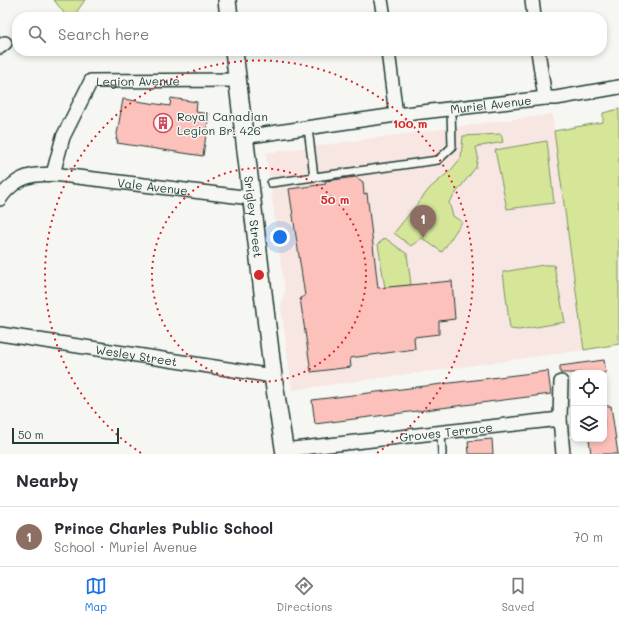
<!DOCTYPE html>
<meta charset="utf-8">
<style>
body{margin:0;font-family:Mali,sans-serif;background:#f7f7f7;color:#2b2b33}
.controls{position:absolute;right:12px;bottom:12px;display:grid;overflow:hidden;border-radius:8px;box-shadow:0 2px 6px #0003}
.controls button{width:36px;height:36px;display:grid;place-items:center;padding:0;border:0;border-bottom:1px solid #e1e1e2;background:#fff;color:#2b2b33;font:20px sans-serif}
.scale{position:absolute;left:12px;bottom:10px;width:107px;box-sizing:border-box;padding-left:4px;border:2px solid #1f3d34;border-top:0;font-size:11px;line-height:14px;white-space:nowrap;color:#1f3d34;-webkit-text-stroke:3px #f6f6f2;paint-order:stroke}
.you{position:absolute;left:280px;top:237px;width:14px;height:14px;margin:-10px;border:3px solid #fff;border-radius:50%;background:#1a73e8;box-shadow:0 0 0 6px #1a73e833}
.badge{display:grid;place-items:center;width:26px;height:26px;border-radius:50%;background:#1a73e8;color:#fff;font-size:13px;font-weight:700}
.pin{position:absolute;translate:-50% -33px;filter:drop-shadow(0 1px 2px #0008)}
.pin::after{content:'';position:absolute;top:21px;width:14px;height:12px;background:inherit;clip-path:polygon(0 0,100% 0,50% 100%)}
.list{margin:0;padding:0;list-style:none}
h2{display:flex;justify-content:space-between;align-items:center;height:52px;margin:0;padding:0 16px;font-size:17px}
h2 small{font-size:13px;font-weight:400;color:#7c7c81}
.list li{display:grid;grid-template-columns:26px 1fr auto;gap:12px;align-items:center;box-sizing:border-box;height:60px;padding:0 16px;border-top:1px solid #e1e1e2}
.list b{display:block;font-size:15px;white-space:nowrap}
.list p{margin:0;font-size:13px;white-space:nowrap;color:#7c7c81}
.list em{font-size:13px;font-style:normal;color:#7c7c81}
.icon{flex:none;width:22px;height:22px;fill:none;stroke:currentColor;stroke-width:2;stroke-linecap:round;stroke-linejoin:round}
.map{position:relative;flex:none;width:619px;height:454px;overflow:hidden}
.search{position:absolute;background:#fff;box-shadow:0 2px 6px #0003;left:12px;right:12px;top:12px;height:44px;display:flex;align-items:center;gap:10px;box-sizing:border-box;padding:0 14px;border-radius:16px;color:#7c7c81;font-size:15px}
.sheet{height:112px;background:#fff}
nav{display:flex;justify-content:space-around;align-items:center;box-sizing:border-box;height:56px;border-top:1px solid #e1e1e2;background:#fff;font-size:11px;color:#7c7c81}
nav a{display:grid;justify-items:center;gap:2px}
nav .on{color:#1a73e8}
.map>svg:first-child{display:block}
.built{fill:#f8e6e2}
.green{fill:#d6e699;stroke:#7a9266}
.building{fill:#fdc1bb;stroke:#1f3d34}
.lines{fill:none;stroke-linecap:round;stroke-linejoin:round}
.service-casing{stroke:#1f3d34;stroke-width:10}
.minor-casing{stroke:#1f3d34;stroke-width:16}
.tertiary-casing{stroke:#1f3d34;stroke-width:20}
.service{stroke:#f6f6f2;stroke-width:7}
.minor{stroke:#f6f6f2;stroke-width:13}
.tertiary{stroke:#f6f6f2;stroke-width:17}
.ring{fill:none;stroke:#d62828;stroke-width:2;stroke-dasharray:2 4}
.labels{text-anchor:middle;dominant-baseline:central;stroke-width:3;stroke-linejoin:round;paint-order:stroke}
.street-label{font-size:12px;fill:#1f3d34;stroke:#f6f6f2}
.poi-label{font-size:12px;fill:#1f3d34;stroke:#f6f6f2;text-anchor:start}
.centre{fill:#d62828;stroke:#f6f6f2;stroke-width:2}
.ring-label{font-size:12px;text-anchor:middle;font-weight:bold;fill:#d62828;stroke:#f6f6f2;stroke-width:3;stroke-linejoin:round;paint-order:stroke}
</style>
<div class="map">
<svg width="619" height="454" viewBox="0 0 619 454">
<rect width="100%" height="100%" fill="#f6f6f2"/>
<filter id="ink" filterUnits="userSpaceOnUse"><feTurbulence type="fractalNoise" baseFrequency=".025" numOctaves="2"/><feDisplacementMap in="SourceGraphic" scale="8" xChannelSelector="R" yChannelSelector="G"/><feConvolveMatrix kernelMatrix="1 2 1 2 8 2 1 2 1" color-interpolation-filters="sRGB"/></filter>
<g filter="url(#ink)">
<path class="built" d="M 552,114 L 584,350 L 292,390 L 281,305 L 285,292 L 266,153 Z"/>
<g class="green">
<path d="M 54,0 L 85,0 L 73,17 L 67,17 Z"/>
<path d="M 619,109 L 619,344 L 584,350 L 554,131 L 603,122 L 603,113 Z"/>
<path d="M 501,134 L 503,142 L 476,147 L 478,156 L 476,167 L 449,202 L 453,216 L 462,222 L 442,252 L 422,238 L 411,246 L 394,233 L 430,188 L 451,170 L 461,158 L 463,136 Z"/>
<path d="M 547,141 L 554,203 L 507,209 L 495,150 Z"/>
<path d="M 385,238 L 407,254 L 411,285 L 385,288 L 378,244 Z"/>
<path d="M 543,265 L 554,265 L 565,322 L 519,330 L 510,329 L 503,272 Z"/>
</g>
<g class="building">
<path d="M 171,98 L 197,102 L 196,112 L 209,114 L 203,156 L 117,143 L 118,140 L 116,140 L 123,99 L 170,106 Z"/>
<path d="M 356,177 L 363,182 L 364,194 L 367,193 L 378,288 L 452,281 L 455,319 L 439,321 L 439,334 L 414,337 L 415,349 L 350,358 L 351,367 L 311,372 L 300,298 L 305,296 L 289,189 L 326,184 L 325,181 Z"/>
<path d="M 604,360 L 606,373 L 560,373 L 560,366 Z"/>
<path d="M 548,371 L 551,394 L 315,424 L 312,400 Z"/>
<path d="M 604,406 L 611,406 L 618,454 L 591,454 L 589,439 L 604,439 Z"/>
<path d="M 492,439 L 493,454 L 469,454 L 468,441 Z"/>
</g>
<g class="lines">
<defs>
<g id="service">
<path d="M 308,128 L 314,177"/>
<path d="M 271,183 L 438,160 L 452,147 L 451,109"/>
<path d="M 441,433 L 442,454"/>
</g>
<g id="minor">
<path d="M 381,0 L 384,17"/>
<path d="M 532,0 L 534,17"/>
<path d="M 0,47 L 5,43"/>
<path d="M 388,51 L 396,115"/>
<path d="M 538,51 L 545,98"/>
<path id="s1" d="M 243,137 L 396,115 L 545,98 L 556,98 L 619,87"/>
<path id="s2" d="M 53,174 L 63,137 L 91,81 L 237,80"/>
<path id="s3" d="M 0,199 C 6,189 19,178 31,176 C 38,174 46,175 53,174 L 251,198"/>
<path id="s4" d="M 0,334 L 273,376"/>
<path d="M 561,382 L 560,419 L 563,454"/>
<path id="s5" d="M 284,450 L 560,419"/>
</g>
<g id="tertiary">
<path d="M 227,0 L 229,17"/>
<path id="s6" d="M 234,51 L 273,376 L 285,454"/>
</g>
</defs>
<use href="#service" class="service-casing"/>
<use href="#minor" class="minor-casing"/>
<use href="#tertiary" class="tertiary-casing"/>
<use href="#service" class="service"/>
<use href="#minor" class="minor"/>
<use href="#tertiary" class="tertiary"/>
</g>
</g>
<g class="ring">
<circle cx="259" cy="275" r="107"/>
<path d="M141 453A214 214 0 1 1 377 453"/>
</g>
<defs>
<symbol id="building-ring" viewBox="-11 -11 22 22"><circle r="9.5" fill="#f6f6f2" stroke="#d1495b" stroke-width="1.5"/><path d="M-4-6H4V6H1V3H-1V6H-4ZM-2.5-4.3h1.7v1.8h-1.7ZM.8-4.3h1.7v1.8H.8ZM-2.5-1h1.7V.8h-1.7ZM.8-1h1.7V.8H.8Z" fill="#d1495b"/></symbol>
</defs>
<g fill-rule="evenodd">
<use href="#building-ring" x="152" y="112" width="22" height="22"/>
</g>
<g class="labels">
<g class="street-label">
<text stroke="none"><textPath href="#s2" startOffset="148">Legion Avenue</textPath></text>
<text stroke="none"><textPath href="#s1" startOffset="250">Muriel Avenue</textPath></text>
<text stroke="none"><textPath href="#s3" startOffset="162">Vale Avenue</textPath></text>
<text stroke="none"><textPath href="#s6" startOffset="167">Srigley Street</textPath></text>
<text stroke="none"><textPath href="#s4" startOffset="138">Wesley Street</textPath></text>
<text stroke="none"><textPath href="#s5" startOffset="163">Groves Terrace</textPath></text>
</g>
<g class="poi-label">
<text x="177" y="116">Royal Canadian<tspan x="177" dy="14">Legion Br. 426</tspan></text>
</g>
</g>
<circle cx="259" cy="275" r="6" class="centre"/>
<g class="ring-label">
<text x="410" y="128">100 m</text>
<text x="335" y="204">50 m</text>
</g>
</svg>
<div class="controls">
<button><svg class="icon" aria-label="locate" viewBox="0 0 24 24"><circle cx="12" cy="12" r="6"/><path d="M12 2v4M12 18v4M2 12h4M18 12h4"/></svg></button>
<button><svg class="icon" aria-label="layers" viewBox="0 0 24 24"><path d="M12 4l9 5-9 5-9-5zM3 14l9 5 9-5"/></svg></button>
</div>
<div class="scale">50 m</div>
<div class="you"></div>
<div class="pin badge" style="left:423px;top:238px;background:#8d6e63">1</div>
<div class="search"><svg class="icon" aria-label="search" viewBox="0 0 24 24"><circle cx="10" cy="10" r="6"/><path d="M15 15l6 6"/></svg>Search here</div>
</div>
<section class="sheet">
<h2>Nearby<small></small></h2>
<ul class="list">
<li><span class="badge" style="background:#8d6e63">1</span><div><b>Prince Charles Public School</b><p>School · Muriel Avenue</p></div><em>70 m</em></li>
</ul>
</section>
<nav>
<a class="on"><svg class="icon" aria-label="map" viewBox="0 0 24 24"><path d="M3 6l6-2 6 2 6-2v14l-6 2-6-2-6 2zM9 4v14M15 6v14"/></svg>Map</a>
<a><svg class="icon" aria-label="directions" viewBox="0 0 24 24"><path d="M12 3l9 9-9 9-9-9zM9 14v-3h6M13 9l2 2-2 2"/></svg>Directions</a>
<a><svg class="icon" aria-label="saved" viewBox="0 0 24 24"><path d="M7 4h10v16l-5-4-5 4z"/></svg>Saved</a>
</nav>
